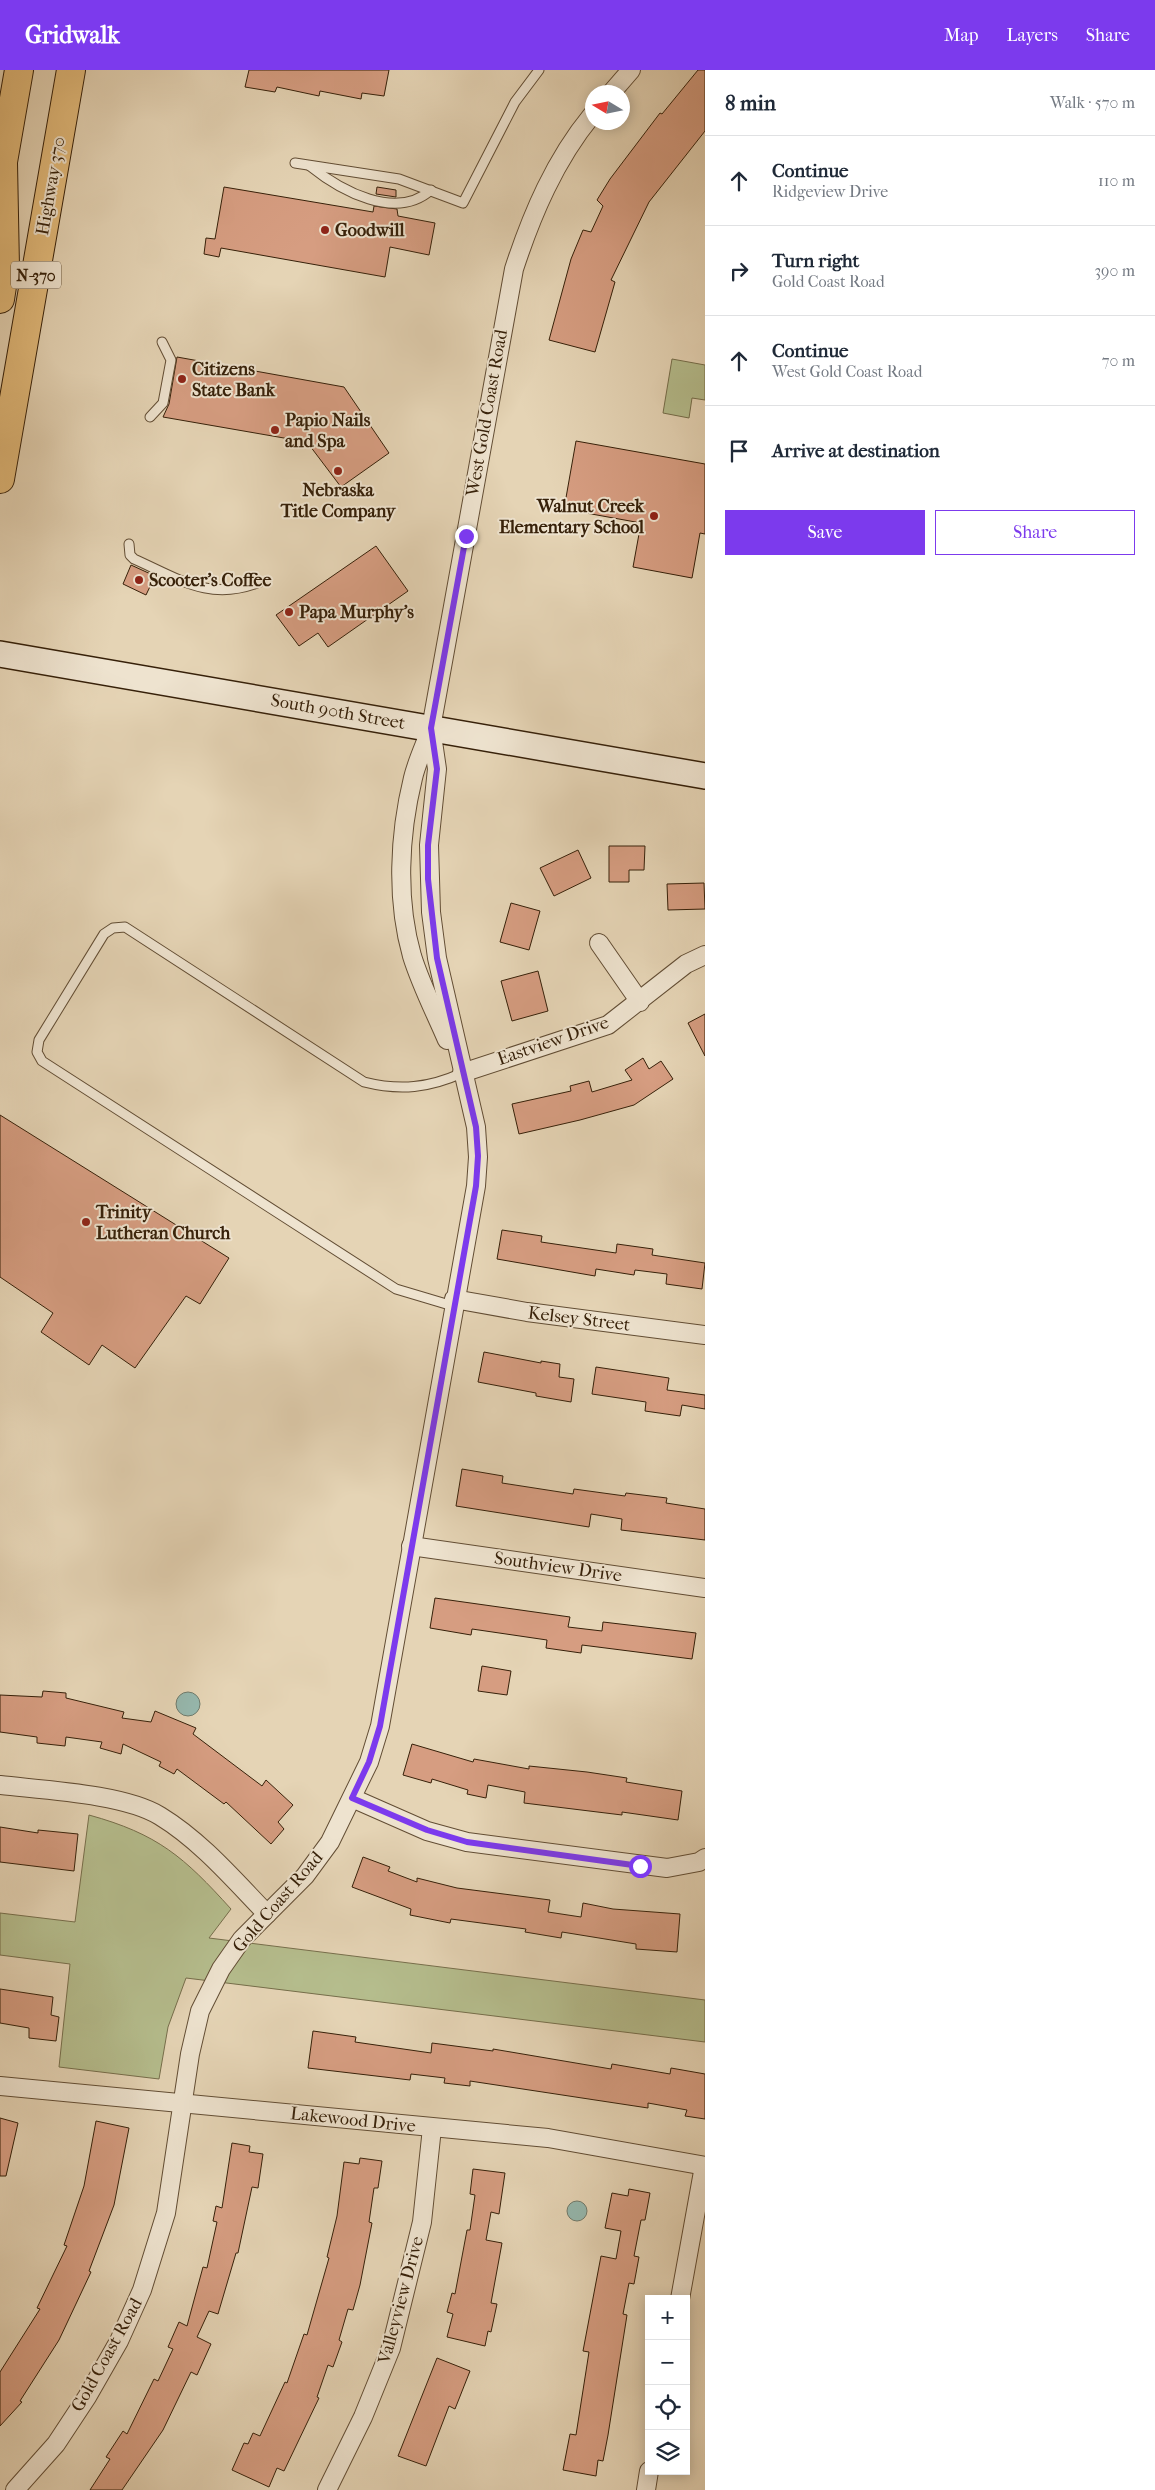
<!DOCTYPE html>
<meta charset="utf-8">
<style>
body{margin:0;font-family:"IM FELL French Canon",serif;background:#f6f6f7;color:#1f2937}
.controls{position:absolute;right:15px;bottom:15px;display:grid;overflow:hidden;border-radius:0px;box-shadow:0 2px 12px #0003}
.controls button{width:45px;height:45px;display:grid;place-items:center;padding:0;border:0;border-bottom:1px solid #e0e1e3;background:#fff;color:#1f2937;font:25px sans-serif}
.compass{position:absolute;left:585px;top:15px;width:45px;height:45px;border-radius:50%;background:#fff;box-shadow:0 2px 12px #0003;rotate:280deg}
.stop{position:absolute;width:15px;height:15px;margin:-11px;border:4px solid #7c3aed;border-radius:50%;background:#fff}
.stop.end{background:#7c3aed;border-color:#fff;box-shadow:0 1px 5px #0008}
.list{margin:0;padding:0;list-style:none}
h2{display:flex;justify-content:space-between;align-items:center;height:65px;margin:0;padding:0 20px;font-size:21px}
h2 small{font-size:16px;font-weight:400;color:#747a83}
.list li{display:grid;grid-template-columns:32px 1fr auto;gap:15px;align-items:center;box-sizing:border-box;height:90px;padding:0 20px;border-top:1px solid #e0e1e3}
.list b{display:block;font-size:19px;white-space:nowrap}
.list p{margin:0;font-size:16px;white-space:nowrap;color:#747a83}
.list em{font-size:16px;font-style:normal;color:#747a83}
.actions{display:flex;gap:10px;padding:15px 20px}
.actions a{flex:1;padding:11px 0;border:1px solid #7c3aed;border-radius:0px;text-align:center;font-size:18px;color:#7c3aed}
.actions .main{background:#7c3aed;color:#fff}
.icon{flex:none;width:28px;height:28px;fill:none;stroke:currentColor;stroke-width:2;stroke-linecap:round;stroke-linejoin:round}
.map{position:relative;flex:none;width:705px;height:2420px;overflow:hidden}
header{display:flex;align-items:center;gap:30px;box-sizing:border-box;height:70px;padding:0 25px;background:#7c3aed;color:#fff}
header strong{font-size:24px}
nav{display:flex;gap:28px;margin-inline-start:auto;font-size:18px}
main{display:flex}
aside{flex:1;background:#fff}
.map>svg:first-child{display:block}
.green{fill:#b5bd8d;stroke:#766e4b}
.water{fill:#96b8ae;stroke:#707b6c}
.building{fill:#d69d81;stroke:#362009}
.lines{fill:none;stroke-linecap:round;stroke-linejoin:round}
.lane-casing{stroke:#624d34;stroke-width:11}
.street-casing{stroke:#624d34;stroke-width:20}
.secondary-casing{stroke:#362009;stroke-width:28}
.highway-casing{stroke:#362009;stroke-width:30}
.lane{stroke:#eee3cf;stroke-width:9}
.street{stroke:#eee3cf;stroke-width:18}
.secondary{stroke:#eee3cf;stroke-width:25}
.highway{stroke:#e2ba7a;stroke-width:28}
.route{stroke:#7c3aed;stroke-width:6}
.poi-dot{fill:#8f2418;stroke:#eee3cf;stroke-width:2}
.labels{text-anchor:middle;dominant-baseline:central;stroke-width:4;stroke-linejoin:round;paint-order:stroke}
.shield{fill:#eee3cf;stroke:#6d5a44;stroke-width:1}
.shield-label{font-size:16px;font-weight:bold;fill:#362009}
.street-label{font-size:18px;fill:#362009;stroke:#eee3cf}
.poi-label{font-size:18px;font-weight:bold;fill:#362009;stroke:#eee3cf;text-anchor:start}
</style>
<header>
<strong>Gridwalk</strong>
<nav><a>Map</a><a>Layers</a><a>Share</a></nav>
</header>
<main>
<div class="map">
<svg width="705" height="2420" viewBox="0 0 705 2420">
<rect width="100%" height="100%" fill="#e5d4b5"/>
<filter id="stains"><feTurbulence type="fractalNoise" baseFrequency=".004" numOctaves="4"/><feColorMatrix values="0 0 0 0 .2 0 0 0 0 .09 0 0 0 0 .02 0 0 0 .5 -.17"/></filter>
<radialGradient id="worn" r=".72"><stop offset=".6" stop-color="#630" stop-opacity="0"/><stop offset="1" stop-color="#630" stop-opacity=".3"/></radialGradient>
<g class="green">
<path d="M 672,289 L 705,295 L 705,330 L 692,328 L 689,348 L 663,343 Z"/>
<path d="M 89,1745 C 158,1764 184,1787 231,1839 L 209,1868 L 705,1930 L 705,1972 L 186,1908 L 168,1957 L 159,2009 L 59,1997 L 70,1894 L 0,1885 L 0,1843 L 75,1852 Z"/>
</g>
<g class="water">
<circle cx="188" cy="1634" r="12"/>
<circle cx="577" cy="2141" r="10"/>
</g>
<g class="building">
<path d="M 249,0 L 389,0 L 384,26 L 362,23 L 361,29 L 320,21 L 319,26 L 277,17 L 275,22 L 245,17 Z"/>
<path d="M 698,0 L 705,0 L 705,61 L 649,132 L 611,210 L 615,212 L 595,282 L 549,270 L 571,189 L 583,160 L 591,162 L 603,136 L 597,130 L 610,109 L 660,43 L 662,44 Z"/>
<path d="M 224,117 L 373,142 L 374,136 L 397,139 L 398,146 L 435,153 L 429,185 L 390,177 L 385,207 L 221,178 L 219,187 L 204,184 L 206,168 L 215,169 Z"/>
<path d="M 377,117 L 396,120 L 396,127 L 376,124 Z"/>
<path d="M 177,287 L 344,317 L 389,383 L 341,417 L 307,372 L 163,347 L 169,334 Z"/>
<path d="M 576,371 L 705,394 L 705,464 L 700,463 L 692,508 L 633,497 L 641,453 L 564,439 Z"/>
<path d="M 376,476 L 408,521 L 328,577 L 318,563 L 299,576 L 276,545 Z"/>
<path d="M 131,495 L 155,506 L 146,525 L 123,514 Z"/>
<path d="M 609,776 L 645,776 L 644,800 L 629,800 L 629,812 L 609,812 Z"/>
<path d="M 578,780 L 591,808 L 554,826 L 540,798 Z"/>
<path d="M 704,813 L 705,839 L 668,840 L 667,814 Z"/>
<path d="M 511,833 L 540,841 L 529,880 L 500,872 Z"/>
<path d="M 538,901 L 548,941 L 512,951 L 501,911 Z"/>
<path d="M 705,944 L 705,986 L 688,953 Z"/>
<path d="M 643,988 L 649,999 L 661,991 L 673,1009 L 634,1035 L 580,1050 L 519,1064 L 512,1034 L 571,1021 L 570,1016 L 589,1011 L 592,1022 L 632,1010 L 625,1000 Z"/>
<path d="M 0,1045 L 229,1188 L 200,1234 L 186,1226 L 135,1298 L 102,1275 L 89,1295 L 41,1262 L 53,1243 L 0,1207 Z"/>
<path d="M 502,1160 L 542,1166 L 541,1172 L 616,1183 L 617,1174 L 653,1179 L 652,1185 L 705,1193 L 702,1219 L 666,1214 L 667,1204 L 635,1200 L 634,1205 L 596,1199 L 595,1206 L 497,1189 Z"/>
<path d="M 484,1282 L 541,1293 L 541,1291 L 560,1294 L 559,1307 L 574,1309 L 571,1332 L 536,1326 L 536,1323 L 478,1312 Z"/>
<path d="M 596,1297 L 669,1308 L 667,1320 L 705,1325 L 705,1339 L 682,1335 L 680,1346 L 645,1341 L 646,1332 L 592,1324 Z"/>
<path d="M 462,1399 L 503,1406 L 502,1413 L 573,1424 L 574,1419 L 625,1426 L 626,1423 L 667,1428 L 666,1433 L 705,1439 L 705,1470 L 621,1460 L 622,1449 L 591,1444 L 589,1457 L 456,1436 Z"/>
<path d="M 435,1528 L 570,1547 L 568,1557 L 602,1561 L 603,1552 L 696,1563 L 692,1589 L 582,1575 L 581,1583 L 546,1578 L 547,1570 L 472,1559 L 471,1565 L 430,1558 Z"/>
<path d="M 482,1596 L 511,1601 L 507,1625 L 478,1621 Z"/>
<path d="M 43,1621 L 66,1623 L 66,1628 L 124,1642 L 122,1648 L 151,1652 L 155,1641 L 196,1658 L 193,1664 L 262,1716 L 266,1710 L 293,1735 L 278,1752 L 284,1759 L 271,1774 L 226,1732 L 224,1734 L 177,1699 L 174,1704 L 159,1696 L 161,1692 L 123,1674 L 121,1684 L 100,1678 L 102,1672 L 66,1667 L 65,1676 L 37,1673 L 37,1667 L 0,1662 L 0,1625 L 42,1627 Z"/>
<path d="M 412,1674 L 473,1692 L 474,1689 L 529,1699 L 529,1696 L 587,1702 L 627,1708 L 626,1712 L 682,1721 L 678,1750 L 622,1742 L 622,1745 L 524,1733 L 525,1722 L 488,1715 L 486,1728 L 467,1724 L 468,1720 L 432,1709 L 431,1713 L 403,1705 Z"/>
<path d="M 0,1757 L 38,1763 L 38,1760 L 78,1764 L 74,1801 L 0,1792 Z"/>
<path d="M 363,1787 L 390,1797 L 388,1801 L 417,1812 L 417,1808 L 457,1818 L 550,1830 L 548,1842 L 581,1847 L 583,1833 L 613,1839 L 680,1844 L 677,1882 L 636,1879 L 636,1874 L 562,1862 L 561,1868 L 525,1862 L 526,1859 L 451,1849 L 450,1853 L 410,1845 L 411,1839 L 352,1817 Z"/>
<path d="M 0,1919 L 53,1927 L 51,1945 L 59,1947 L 56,1971 L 29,1968 L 29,1958 L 0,1953 Z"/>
<path d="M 313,1961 L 356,1967 L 355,1972 L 431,1983 L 432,1973 L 493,1981 L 493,1979 L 611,1999 L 612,1994 L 670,2004 L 671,1998 L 705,2004 L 705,2049 L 685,2046 L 687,2040 L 648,2033 L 648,2038 L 470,2011 L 470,2016 L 444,2013 L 445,2008 L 411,2004 L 410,2010 L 308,1998 Z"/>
<path d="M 0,2048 L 18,2053 L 6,2106 L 0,2106 Z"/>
<path d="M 96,2051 L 129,2058 L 114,2135 L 89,2201 L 91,2202 L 59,2270 L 20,2331 L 22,2332 L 0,2356 L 0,2302 L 40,2239 L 37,2238 L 67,2176 L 64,2175 L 84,2116 Z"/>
<path d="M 232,2073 L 250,2076 L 249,2082 L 263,2084 L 258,2118 L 252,2117 L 238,2183 L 236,2183 L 218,2244 L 209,2241 L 197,2267 L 211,2274 L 197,2305 L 191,2302 L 163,2360 L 122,2420 L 90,2420 L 110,2389 L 106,2387 L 123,2361 L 127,2364 L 154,2309 L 158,2311 L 173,2279 L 168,2277 L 179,2252 L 187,2256 L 203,2197 L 207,2198 L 217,2152 L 213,2151 L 216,2136 L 222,2138 Z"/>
<path d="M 360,2088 L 382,2091 L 378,2118 L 374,2118 L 369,2152 L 372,2153 L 360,2215 L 353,2240 L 348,2239 L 339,2270 L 342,2272 L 333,2297 L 328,2295 L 317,2327 L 319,2328 L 284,2401 L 277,2398 L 269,2417 L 232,2400 L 244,2373 L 248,2374 L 253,2363 L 260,2366 L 285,2312 L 287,2313 L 304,2264 L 307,2265 L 329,2188 L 327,2187 L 337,2146 L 344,2092 L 359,2094 Z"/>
<path d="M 473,2099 L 505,2103 L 499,2144 L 491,2142 L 486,2170 L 502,2173 L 491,2233 L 497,2234 L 491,2262 L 488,2261 L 485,2276 L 447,2267 L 453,2244 L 447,2242 L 452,2223 L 455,2224 L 467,2160 L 470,2160 L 475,2125 L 470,2124 Z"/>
<path d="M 629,2119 L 650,2123 L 645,2150 L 641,2150 L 634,2186 L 639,2187 L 634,2214 L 629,2213 L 623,2244 L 627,2245 L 608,2365 L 603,2391 L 598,2390 L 596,2406 L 563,2400 L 570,2364 L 576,2365 L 589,2282 L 583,2281 L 601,2186 L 616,2189 L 621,2161 L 605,2158 L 612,2123 L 628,2126 Z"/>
<path d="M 437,2288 L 470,2301 L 455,2339 L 449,2336 L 426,2396 L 398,2386 Z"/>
</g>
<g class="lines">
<defs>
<g id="lane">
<path d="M 295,93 L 399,109 L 463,133 L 515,32 L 539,0"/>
<path d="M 310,96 C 341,121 396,151 431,120"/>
<path d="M 150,347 L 163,333 L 171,290 L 162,272"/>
<path d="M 129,474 L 130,485 L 134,489 C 179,509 210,532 260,512"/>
<path d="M 453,1236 L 396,1219 L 42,991 L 37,982 L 39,970 L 104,864 L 113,858 L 125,857 L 364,1012 C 400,1021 429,1018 462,1003"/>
</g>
<g id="street">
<path d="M 612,22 L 631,0"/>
<path d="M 599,873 L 640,932"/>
<path d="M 447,970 C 435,942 421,915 412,886 C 396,830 399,765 413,708 C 417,691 425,675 431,658 L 514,199 C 532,144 555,90 592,45"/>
<path d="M 462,1003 L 608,955 L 686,894 L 705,885"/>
<path d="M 454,1229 L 527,1242 L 705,1265"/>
<path d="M 411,1476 L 705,1518"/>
<path d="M 0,1715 C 43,1720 125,1724 160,1746 C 201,1771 234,1810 267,1844"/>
<path d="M 352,1728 L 427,1761 L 467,1772 L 667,1798 L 699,1792 L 705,1788"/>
<path d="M 0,2016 L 548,2068 L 705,2096"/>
<path d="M 680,2229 L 704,2096"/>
<path d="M 15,2420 L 56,2374 L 87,2327 L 119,2271 L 142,2220 L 166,2143 L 190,1984 L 200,1941 L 221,1899 L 242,1869 L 305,1806 L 330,1772 L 369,1692 L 380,1656 L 476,1116 L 478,1087 L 476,1057 L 437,888 L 431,842 L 429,775 L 437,699 L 431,658"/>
<path d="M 327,2420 L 363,2347 L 391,2278 L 422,2152 L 432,2058"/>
<path d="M 646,2420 L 649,2401"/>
</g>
<path id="secondary" d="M 0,584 L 705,706"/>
<g id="highway">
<path d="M 0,109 L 19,0"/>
<path d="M 0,229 L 5,197 L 3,93"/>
<path d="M 0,409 L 71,0"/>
</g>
</defs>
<use href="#lane" class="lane-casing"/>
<use href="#street" class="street-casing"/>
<use href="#secondary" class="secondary-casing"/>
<use href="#highway" class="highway-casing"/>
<use href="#lane" class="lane"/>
<use href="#street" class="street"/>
<use href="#secondary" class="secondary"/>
<use href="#highway" class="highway"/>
</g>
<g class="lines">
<path class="route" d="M 466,466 L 431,658 L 437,699 L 428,775 L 428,809 L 437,888 L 476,1057 L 478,1086 L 476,1116 L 380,1656 L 369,1692 L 352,1728 L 427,1760 L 467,1772 L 640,1796"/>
</g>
<g class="poi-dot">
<circle cx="325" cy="160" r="5"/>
<circle cx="182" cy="309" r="5"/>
<circle cx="275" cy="360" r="5"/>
<circle cx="338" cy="401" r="5"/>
<circle cx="654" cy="446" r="5"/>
<circle cx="139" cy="510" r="5"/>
<circle cx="289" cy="542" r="5"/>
<circle cx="86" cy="1152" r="5"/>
</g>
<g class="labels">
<rect class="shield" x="11" y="191.5" width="50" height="27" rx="4"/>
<g class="shield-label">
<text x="36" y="205">N-370</text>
</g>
<g class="street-label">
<text transform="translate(51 116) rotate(-80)">Highway 370</text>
<text transform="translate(487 343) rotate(-80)">West Gold Coast Road</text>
<text transform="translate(338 642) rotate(10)">South 90th Street</text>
<text transform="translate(553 971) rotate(-19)">Eastview Drive</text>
<text transform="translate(579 1249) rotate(7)">Kelsey Street</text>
<text transform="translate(558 1497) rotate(8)">Southview Drive</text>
<text transform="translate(278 1832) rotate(-49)">Gold Coast Road</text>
<text transform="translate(353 2050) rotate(6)">Lakewood Drive</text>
<text transform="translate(401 2230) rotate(-75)">Valleyview Drive</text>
<text transform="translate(107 2285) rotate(-61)">Gold Coast Road</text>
</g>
<g class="poi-label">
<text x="335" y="160">Goodwill</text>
<text x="192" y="299">Citizens<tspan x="192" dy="21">State Bank</tspan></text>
<text x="285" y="350">Papio Nails<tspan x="285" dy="21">and Spa</tspan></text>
<text x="338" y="420" text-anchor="middle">Nebraska<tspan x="338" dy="21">Title Company</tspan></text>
<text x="644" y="436" text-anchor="end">Walnut Creek<tspan x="644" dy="21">Elementary School</tspan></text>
<text x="149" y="510">Scooter's Coffee</text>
<text x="299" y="542">Papa Murphy's</text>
<text x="96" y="1142">Trinity<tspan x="96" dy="21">Lutheran Church</tspan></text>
</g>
</g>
<rect width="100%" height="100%" filter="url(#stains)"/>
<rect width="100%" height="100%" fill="url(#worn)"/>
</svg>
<div class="controls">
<button>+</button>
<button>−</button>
<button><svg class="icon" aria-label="locate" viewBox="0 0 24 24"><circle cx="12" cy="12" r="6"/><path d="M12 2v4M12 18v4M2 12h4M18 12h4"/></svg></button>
<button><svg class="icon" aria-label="layers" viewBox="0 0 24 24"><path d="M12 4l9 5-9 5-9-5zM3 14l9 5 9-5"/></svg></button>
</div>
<svg class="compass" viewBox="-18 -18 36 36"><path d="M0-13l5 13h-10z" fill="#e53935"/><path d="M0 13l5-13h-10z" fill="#747a83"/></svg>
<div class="stop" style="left:640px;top:1796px"></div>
<div class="stop end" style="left:466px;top:466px"></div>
</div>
<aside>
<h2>8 min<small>Walk · 570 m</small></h2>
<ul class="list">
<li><svg class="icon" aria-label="ahead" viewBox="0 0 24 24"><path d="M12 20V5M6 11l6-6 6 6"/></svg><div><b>Continue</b><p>Ridgeview Drive</p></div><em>110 m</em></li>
<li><svg class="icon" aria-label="right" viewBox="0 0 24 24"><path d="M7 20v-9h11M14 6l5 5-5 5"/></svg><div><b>Turn right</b><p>Gold Coast Road</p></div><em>390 m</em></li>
<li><svg class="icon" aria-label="ahead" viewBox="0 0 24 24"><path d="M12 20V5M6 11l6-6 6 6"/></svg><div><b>Continue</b><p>West Gold Coast Road</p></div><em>70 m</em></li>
<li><svg class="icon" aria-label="arrive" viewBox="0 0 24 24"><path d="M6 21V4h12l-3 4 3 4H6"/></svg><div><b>Arrive at destination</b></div></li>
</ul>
<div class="actions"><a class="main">Save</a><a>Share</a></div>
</aside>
</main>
